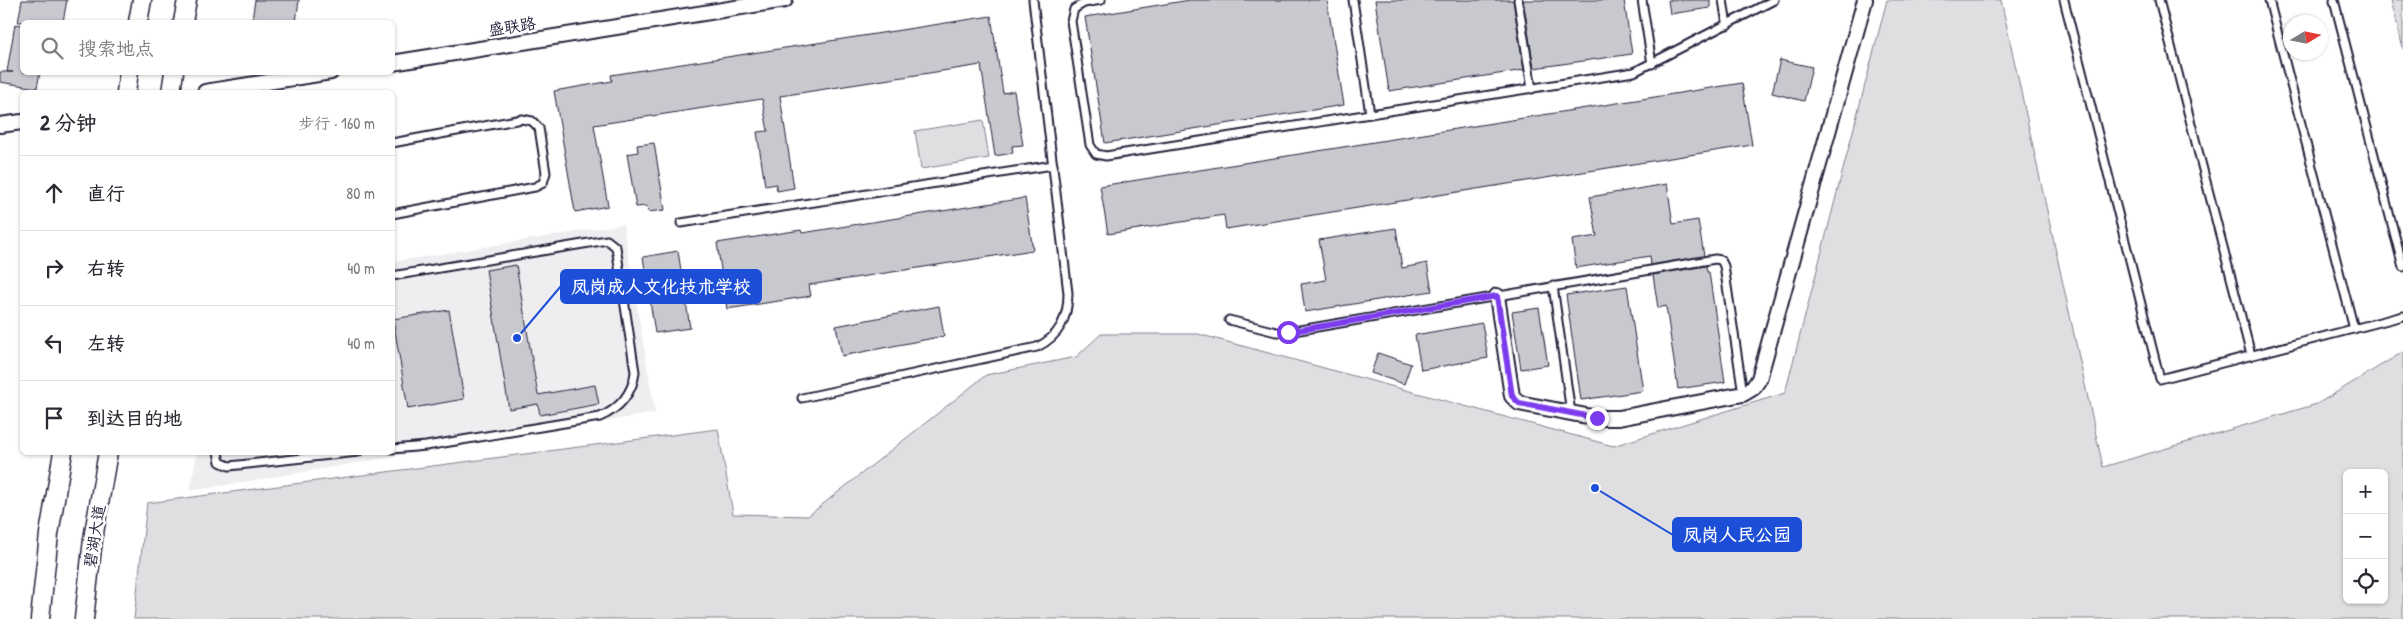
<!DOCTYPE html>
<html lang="zh">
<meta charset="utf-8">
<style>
body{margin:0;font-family:"Patrick Hand","LXGW WenKai TC",sans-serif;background:#f7f7f7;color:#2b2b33}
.controls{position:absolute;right:15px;bottom:15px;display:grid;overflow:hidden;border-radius:8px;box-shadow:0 1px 4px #0004}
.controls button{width:45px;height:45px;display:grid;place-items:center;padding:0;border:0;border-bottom:1px solid #e1e1e2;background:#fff;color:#2b2b33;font:25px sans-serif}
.compass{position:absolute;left:2283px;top:15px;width:45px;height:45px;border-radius:50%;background:#fff;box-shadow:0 1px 4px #0004;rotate:80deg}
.stop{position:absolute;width:15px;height:15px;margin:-11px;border:4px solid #7c3aed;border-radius:50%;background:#fff}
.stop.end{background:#7c3aed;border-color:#fff;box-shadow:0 1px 5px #0008}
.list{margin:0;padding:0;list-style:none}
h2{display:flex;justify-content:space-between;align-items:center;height:65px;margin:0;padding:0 20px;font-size:21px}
h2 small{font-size:16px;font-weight:400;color:#7c7c81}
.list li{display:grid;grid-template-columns:32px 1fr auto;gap:15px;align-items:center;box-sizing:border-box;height:75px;padding:0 20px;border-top:1px solid #e1e1e2}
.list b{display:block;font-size:19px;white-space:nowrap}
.list em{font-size:16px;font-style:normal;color:#7c7c81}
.icon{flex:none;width:28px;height:28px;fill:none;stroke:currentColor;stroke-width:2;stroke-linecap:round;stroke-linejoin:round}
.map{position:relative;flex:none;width:2403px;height:619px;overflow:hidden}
.search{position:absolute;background:#fff;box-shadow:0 1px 4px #0004;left:20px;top:20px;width:375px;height:55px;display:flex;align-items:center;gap:12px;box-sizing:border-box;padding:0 18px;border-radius:8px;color:#7c7c81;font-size:19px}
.panel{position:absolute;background:#fff;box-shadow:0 1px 4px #0004;left:20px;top:90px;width:375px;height:365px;border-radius:8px}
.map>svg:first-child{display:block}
.built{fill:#eeeef1}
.green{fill:#dfdfe2;stroke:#80808e;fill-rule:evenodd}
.building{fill:#c8c8cf;stroke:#22223b}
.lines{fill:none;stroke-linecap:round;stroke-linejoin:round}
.service-casing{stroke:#22223b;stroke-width:11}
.minor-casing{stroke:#22223b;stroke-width:18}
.tertiary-casing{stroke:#22223b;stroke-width:21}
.service{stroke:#fff;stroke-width:7}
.minor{stroke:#fff;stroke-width:14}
.tertiary{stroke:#fff;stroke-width:18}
.route{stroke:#7c3aed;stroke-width:6}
.labels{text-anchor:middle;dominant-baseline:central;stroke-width:5;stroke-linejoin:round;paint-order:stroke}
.street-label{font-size:16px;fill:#22223b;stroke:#fff}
.leader{fill:none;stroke:#1d4ed8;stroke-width:2}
.callout-dot{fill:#1d4ed8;stroke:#fff;stroke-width:2}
.callout{fill:#1d4ed8;stroke:#1d4ed8;stroke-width:2}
.callout-label{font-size:18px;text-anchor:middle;font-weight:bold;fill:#fff}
</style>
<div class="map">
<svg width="2403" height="619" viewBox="0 0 2403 619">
<rect width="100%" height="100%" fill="#fff"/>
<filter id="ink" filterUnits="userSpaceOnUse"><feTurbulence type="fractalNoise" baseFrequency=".02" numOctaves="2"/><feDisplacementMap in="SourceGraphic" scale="10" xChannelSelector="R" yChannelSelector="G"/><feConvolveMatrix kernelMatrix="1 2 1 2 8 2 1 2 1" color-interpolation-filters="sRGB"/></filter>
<g filter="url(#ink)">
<path class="built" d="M 623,224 L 655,413 L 190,491 L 197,453 L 392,452 L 393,262 Z"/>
<g class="green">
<path d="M 1887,0 L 2001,0 L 2103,467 L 2317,404 L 2403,352 L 2403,619 L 134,619 L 147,503 L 718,429 L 733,514 L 808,516 L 986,375 L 1076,357 L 1101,334 L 1198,334 L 1613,446 L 1785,393 ZM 2347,473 L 2384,473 L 2384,600 L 2347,600 Z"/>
<path d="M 2391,0 L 2403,0 L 2403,49 Z"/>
<path d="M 983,120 L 989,158 L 921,169 L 915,131 Z"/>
</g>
<g class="building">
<path d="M 22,0 L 67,0 L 63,22 L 18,22 Z"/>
<path d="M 255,0 L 299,0 L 296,22 L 252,19 Z"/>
<path d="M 1190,0 L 1327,0 L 1344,105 L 1105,143 L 1085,17 Z"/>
<path d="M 1375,0 L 1513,0 L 1524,70 L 1389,91 Z"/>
<path d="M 1523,0 L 1624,0 L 1632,54 L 1534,68 Z"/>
<path d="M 1668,0 L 1710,0 L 1710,8 L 1670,14 Z"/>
<path d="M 991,16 L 1003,93 L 1014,91 L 1023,145 L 1012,146 L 1013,153 L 995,156 L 981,65 L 780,96 L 794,188 L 777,191 L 776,184 L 765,186 L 757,132 L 768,131 L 762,99 L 594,125 L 608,206 L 575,212 L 554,91 L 612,81 L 611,75 Z"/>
<path d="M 15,24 L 22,25 L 22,72 L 40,72 L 37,88 L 0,82 L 0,72 L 13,72 L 7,72 Z"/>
<path d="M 1780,60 L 1812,67 L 1804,101 L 1772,93 Z"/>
<path d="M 1742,83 L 1752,145 L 1226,229 L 1224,215 L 1108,234 L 1100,186 Z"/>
<path d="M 654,143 L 665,210 L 648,212 L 647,206 L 636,207 L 627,154 L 638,152 L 637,145 Z"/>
<path d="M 1667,184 L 1673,224 L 1698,220 L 1704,256 L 1651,265 L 1650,256 L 1576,268 L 1572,240 L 1597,236 L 1590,197 Z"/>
<path d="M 1025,198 L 1033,250 L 809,285 L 811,296 L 727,309 L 717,243 L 801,230 L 802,233 Z"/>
<path d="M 1396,228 L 1402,268 L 1427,263 L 1432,291 L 1305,312 L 1301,284 L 1326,280 L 1319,240 Z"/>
<path d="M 678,251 L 690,328 L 655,333 L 643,257 Z"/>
<path d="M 516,265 L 538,395 L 595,385 L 599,404 L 540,415 L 538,404 L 509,409 L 486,270 Z"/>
<path d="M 1706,266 L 1707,272 L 1709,272 L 1725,382 L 1678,389 L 1666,306 L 1658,308 L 1653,275 Z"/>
<path d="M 1627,286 L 1643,391 L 1581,400 L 1566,295 Z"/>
<path d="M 939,306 L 944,336 L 842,356 L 836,326 Z"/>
<path d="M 1539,308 L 1548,365 L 1521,369 L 1512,312 Z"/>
<path d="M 449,310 L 464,399 L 408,409 L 393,319 Z"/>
<path d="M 1482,323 L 1488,358 L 1421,370 L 1415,335 Z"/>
<path d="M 1378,353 L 1411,364 L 1404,384 L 1371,373 Z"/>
</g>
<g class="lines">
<defs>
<g id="service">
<path d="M 1101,0 L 1084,3 L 1074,9 L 1071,21 L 1090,145 L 1096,154 L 1106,156 L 1634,72 L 1774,0"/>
<path d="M 1353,0 L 1370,114"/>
<path d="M 1518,0 L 1532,89"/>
<path d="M 1642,0 L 1652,64"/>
<path d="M 1723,0 L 1727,25"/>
<path d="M 2064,0 L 2160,379 L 2403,316"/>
<path d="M 2159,0 L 2251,355"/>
<path d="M 2269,0 L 2354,329"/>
<path d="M 2334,0 L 2403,267"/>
<path d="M 392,143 L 522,119 L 532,121 L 539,128 L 546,173 L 543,183 L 535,187 L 392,214"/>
<path d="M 681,223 L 1053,165"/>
<path d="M 392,276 L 607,240 L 616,247 L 635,372 C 633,393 619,409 600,417 L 426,446 L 392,449"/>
<path d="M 1553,286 L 1571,413"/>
<path d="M 1229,320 L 1276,332 L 1288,332 L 1715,259 L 1721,260 L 1724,266 L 1743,394"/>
<path d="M 802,398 L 1037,347 C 1060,336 1068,318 1068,293 L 1033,0"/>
<path d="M 218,452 L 220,462 L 229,466 L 358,452"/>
</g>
<g id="minor">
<path d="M 392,63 L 785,0"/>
<path d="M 205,92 L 331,72"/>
<path d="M 0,125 L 22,122"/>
<path d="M 1497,296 L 1512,396 L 1519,403 L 1597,418 L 1619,418 L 1743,394 L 1753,388 L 1759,379 L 1865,0"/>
</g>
<g id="tertiary">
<path d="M 138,22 L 142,0"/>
<path d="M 183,22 L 187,0"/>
<path d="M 126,92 L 129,72"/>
<path d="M 171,92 L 174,72"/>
<path d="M 40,619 L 49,534 L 63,452"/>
<path d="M 84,619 L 93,539 L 108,452"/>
</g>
</defs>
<use href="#service" class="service-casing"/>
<use href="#minor" class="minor-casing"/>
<use href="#tertiary" class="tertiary-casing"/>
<use href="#service" class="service"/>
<use href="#minor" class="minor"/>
<use href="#tertiary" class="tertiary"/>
</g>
</g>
<g class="lines" filter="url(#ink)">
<path class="route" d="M 1288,332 L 1497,296 L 1512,396 L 1519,403 L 1597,418"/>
</g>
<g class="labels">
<g class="street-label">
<text transform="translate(512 26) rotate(-9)">盛联路</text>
<text transform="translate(94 536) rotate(-81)">碧湖大道</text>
</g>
</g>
<path class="leader" d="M517 338L561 286M1595 488L1673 535"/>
<g class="callout-dot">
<circle cx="517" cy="338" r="5"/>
<circle cx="1595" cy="488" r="5"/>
</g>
<g class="callout">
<rect x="561" y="270" width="200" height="33" rx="5"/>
<rect x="1673" y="518" width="128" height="33" rx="5"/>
</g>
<g class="callout-label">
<text x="661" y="293">凤岗成人文化技术学校</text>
<text x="1737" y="541">凤岗人民公园</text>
</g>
</svg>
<div class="controls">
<button>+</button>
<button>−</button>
<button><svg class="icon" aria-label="locate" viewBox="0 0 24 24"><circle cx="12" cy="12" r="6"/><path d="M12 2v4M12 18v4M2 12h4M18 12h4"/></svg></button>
</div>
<svg class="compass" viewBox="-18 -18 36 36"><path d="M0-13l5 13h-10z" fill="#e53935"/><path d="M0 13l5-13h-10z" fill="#7c7c81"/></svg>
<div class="stop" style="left:1288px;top:332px"></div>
<div class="stop end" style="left:1597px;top:418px"></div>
<div class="search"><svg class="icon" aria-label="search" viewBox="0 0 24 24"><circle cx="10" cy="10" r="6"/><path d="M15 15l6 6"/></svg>搜索地点</div>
<section class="panel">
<h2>2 分钟<small>步行 · 160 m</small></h2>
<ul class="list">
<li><svg class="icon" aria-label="ahead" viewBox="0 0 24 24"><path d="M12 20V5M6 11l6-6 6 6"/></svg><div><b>直行</b></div><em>80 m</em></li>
<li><svg class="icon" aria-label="right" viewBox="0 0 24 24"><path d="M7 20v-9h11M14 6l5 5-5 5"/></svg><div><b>右转</b></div><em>40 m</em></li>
<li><svg class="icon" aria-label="left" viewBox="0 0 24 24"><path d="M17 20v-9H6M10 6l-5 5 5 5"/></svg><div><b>左转</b></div><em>40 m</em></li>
<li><svg class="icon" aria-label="arrive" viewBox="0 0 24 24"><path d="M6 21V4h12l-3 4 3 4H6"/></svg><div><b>到达目的地</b></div></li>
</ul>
</section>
</div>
